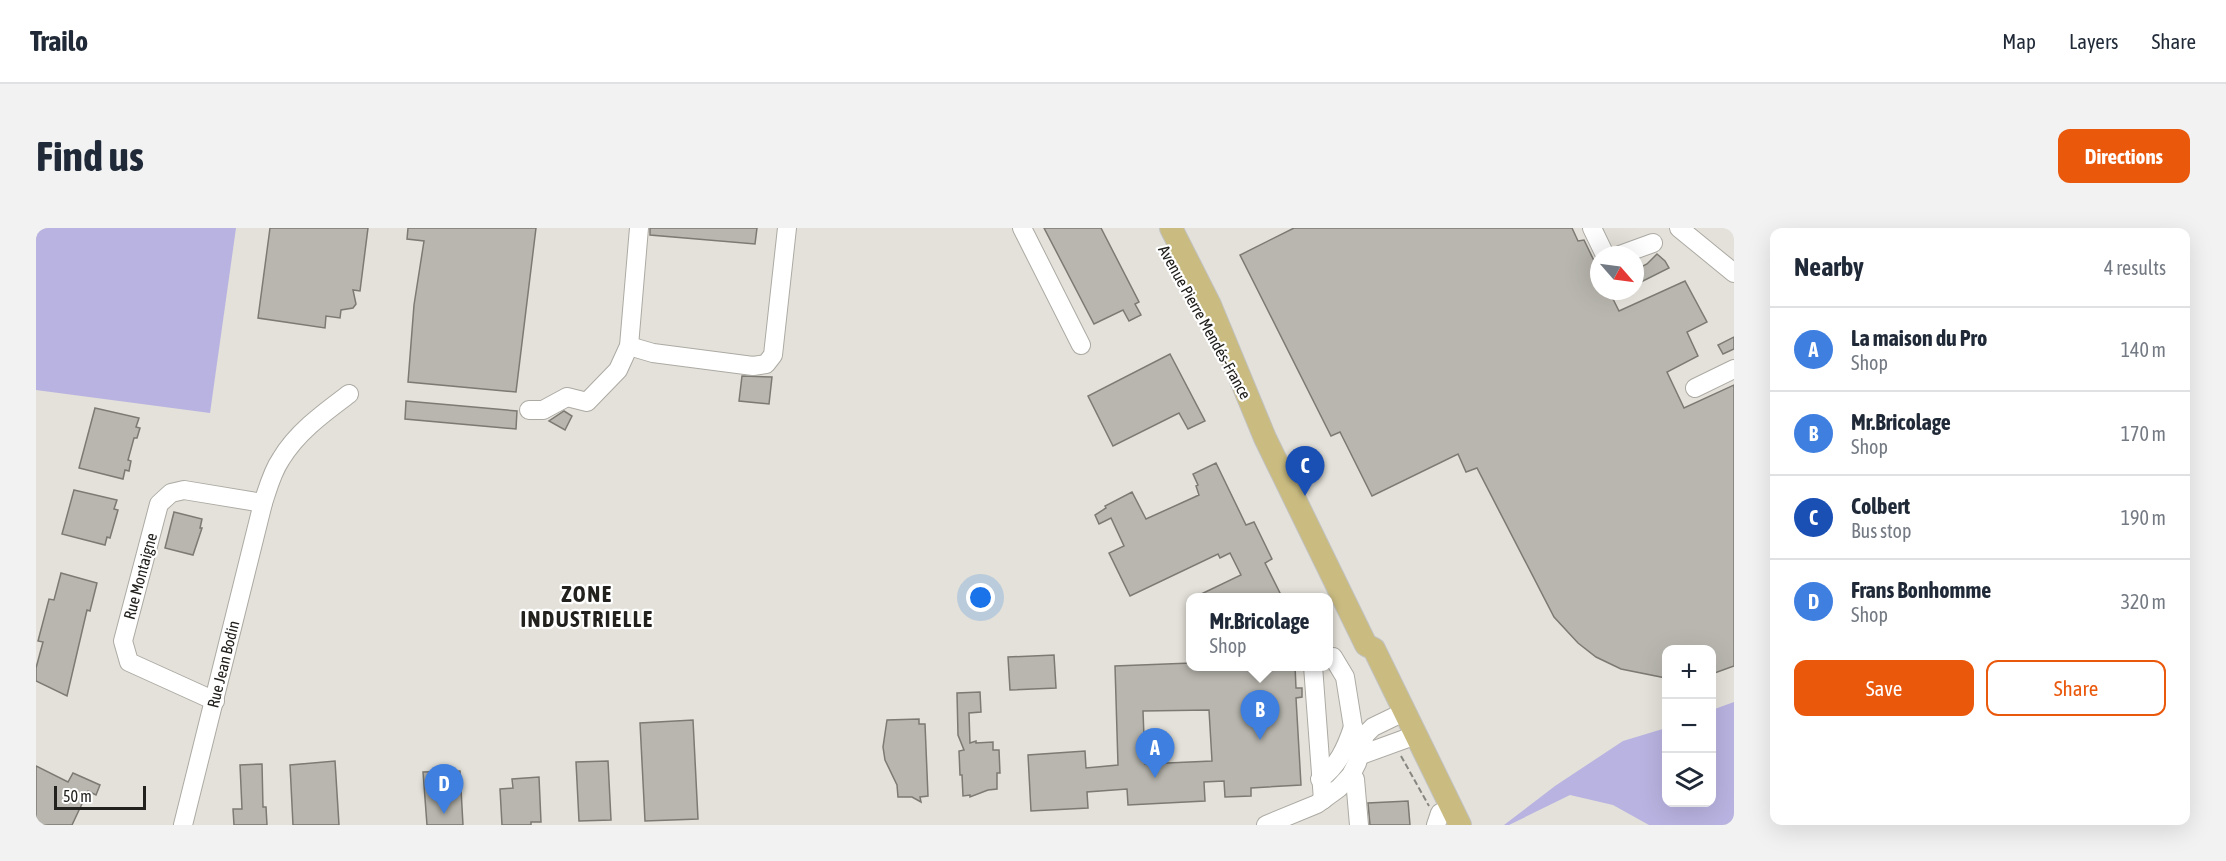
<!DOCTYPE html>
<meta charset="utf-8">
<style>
body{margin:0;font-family:"Asap Condensed",sans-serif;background:#f2f2f3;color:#1f2937}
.controls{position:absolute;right:18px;bottom:18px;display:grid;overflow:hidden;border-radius:12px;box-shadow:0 6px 24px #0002}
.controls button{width:54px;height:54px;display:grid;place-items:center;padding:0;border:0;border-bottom:2px solid #e0e1e3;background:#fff;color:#1f2937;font:30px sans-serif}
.compass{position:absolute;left:1554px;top:18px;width:54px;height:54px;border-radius:50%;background:#fff;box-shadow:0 6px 24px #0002;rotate:118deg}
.scale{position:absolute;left:18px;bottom:15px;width:92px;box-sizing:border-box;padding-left:6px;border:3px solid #22211e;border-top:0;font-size:16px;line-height:21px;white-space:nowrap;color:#22211e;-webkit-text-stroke:4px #fff;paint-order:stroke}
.you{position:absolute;left:945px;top:370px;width:21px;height:21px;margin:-15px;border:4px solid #fff;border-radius:50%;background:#1a73e8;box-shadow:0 0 0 9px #1a73e833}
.badge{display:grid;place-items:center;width:39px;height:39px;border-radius:50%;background:#ea580c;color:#fff;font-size:20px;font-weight:700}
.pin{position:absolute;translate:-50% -50px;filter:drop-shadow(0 2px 3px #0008)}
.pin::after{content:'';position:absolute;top:32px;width:21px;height:18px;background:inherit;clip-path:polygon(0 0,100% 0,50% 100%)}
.popup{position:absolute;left:1150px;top:365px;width:147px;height:78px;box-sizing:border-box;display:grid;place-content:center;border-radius:12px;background:#fff;filter:drop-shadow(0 2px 4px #0005);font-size:20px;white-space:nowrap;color:#747a83}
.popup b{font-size:22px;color:#1f2937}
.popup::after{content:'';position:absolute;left:50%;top:100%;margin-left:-12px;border:12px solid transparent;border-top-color:#fff}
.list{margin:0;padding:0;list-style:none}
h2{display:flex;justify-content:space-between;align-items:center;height:78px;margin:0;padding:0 24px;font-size:26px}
h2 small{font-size:20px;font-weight:400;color:#747a83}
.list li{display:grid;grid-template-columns:39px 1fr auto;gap:18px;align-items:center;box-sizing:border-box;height:84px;padding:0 24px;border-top:2px solid #e0e1e3}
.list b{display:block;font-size:22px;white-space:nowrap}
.list p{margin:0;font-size:20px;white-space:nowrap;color:#747a83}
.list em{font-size:20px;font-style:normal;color:#747a83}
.actions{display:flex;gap:12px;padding:18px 24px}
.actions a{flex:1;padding:14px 0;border:2px solid #ea580c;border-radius:12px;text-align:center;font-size:21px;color:#ea580c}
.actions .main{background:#ea580c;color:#fff}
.icon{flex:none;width:33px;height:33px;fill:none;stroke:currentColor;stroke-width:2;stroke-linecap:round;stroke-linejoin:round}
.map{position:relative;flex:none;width:1698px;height:597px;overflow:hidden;border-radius:12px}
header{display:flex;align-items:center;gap:36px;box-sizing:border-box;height:84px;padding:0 30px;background:#fff;border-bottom:2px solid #e0e1e3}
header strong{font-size:28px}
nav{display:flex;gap:33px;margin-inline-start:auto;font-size:21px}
.intro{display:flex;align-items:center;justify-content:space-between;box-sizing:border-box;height:144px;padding:0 36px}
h1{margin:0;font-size:42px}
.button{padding:15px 27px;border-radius:12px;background:#ea580c;color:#fff;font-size:21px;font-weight:700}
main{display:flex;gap:36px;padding:0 36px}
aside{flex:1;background:#fff;border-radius:12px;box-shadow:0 6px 24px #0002}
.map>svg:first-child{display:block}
.green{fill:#b9b3e1}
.building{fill:#b8b6ae;stroke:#7c7a73;stroke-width:1.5;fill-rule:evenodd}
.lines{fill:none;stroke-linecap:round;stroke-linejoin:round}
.minor-casing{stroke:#acaaa3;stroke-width:20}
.major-casing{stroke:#c1c1c0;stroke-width:24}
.path{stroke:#888681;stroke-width:2;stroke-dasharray:6 3;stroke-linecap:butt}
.minor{stroke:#fff;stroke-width:18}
.major{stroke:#cabc81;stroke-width:22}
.labels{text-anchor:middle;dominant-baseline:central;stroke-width:4.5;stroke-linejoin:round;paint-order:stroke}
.street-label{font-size:16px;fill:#22211e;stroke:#fff}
.district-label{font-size:22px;font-weight:bold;letter-spacing:1.5px;fill:#22211e;stroke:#fff}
</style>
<header>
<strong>Trailo</strong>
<nav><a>Map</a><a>Layers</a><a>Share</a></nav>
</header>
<div class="intro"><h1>Find us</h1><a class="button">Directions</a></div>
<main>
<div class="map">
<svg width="1698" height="597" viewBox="0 0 1698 597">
<rect width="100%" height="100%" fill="#e3e1d9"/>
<g class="green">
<path d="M 0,0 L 200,0 L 174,185 L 0,162 Z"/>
<path d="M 1698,474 L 1698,597 L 1613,597 L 1577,577 L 1534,567 L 1473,597 L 1468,597 L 1519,558 L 1587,513 L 1630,500 L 1630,574 L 1676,574 L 1676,482 Z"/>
</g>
<g class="building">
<path d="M 234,0 L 332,0 L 324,63 L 317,62 L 320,76 L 317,80 L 305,82 L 304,90 L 290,88 L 289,100 L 222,90 Z"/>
<path d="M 372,0 L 500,0 L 480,164 L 372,154 L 378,77 L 388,13 L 371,11 Z"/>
<path d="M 614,0 L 721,0 L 719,16 L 614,7 Z"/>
<path d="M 1008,0 L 1065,0 L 1103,74 L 1099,76 L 1105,87 L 1093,93 L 1087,82 L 1058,96 Z"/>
<path d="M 1258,0 L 1536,0 L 1542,13 L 1548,12 L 1563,43 L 1563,63 L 1573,63 L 1583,83 L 1649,53 L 1671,94 L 1651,104 L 1662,128 L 1631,144 L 1648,180 L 1698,157 L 1698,438 L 1676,446 L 1676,422 L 1630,422 L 1630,450 L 1585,441 L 1560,429 L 1542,415 L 1518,389 L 1441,240 L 1430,244 L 1422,226 L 1336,268 L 1304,204 L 1295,208 L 1204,27 Z"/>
<path d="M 1621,26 L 1629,33 L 1633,40 L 1599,57 L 1599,42 L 1611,36 Z"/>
<path d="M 1698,109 L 1698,121 L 1687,126 L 1682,117 Z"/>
<path d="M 1134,126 L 1169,193 L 1152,201 L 1143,185 L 1077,218 L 1052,168 Z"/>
<path d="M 706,148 L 736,149 L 733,176 L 703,173 Z"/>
<path d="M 370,173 L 481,183 L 480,201 L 369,191 Z"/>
<path d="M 59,180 L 103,190 L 100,199 L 104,200 L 101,210 L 98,210 L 92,232 L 95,233 L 93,243 L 89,242 L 87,251 L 43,240 Z"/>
<path d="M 528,183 L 536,188 L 529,202 L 513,193 Z"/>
<path d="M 1180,235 L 1210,297 L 1218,294 L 1236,331 L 1229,335 L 1246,369 L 1159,369 L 1205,347 L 1194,325 L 1184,330 L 1182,326 L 1094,368 L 1073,325 L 1088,318 L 1075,290 L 1063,296 L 1059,287 L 1070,280 L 1069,278 L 1096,264 L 1110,291 L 1163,267 L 1160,258 L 1162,257 L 1157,246 Z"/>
<path d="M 38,262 L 81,272 L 78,281 L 82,282 L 74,310 L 71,309 L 69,317 L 26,306 Z"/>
<path d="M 138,284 L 166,291 L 164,300 L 166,300 L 157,327 L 129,320 Z"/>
<path d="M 25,345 L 61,355 L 54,383 L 51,382 L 31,468 L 0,453 L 0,440 L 7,414 L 2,413 L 13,371 L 18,372 Z"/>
<path d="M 1018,427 L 1020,460 L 974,462 L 972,429 Z"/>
<path d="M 1155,435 L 1155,438 L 1259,438 L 1260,460 L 1266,460 L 1266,469 L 1260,470 L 1265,557 L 1215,560 L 1215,568 L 1189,569 L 1188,553 L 1168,554 L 1169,573 L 1092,577 L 1091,561 L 1051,564 L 1052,580 L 995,583 L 992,527 L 1049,523 L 1050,540 L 1082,537 L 1079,438 ZM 1173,482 L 1176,533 L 1109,536 L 1107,483 Z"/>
<path d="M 944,464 L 945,484 L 933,485 L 934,515 L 940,513 L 940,515 L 957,514 L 957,522 L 963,522 L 964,545 L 961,545 L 961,561 L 952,562 L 934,569 L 934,567 L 927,568 L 926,547 L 924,547 L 923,523 L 928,522 L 922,507 L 921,465 Z"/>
<path d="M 883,491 L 883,496 L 889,496 L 892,568 L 884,569 L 885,574 L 876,569 L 862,569 L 861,557 L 849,532 L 847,519 L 851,492 Z"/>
<path d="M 657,492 L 662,591 L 609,593 L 604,495 Z"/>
<path d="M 299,533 L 303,597 L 257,597 L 254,537 Z"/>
<path d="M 572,533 L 575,592 L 543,593 L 540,534 Z"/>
<path d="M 226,536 L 227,579 L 230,579 L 231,597 L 198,597 L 197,581 L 206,581 L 204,537 Z"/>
<path d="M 0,538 L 32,554 L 37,545 L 64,557 L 60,567 L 52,563 L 36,597 L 0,597 Z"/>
<path d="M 424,543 L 427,597 L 391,597 L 387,544 Z"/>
<path d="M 503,549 L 505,594 L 495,594 L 495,597 L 466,597 L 464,561 L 477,560 L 476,551 Z"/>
<path d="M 1372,573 L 1374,597 L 1334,597 L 1332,575 Z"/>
</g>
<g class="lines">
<defs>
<g id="minor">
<path d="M 986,0 L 1045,117"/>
<path d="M 1556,0 L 1569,27"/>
<path d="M 1643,0 L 1698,45"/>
<path d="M 1584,27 L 1617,15"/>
<path d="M 593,118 L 617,125 L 717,138 L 730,136 L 737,127 L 751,0"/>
<path d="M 1659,160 L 1698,141"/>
<path d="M 493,182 L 507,182 L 531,169 L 551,174 L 582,142 L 593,118 L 603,0"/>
<path d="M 1293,429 L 1297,429 L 1309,449 L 1317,499"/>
<path d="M 1277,438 L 1287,572"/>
<path d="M 179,473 L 93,434 L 87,413 L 123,276 L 135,265 L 148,262 L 227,275"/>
<path d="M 1325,527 L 1380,507"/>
<path d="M 1315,547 L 1319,551 L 1323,597"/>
<path d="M 1284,551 C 1302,538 1310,520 1317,499 L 1326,514"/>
<path d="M 147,597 L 227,275 C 232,260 236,244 245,231 C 261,204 289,184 313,166"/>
<path d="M 1230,597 L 1281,576 L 1303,560 L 1315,547 L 1321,535 L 1329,507 L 1337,499 L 1368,484"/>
<path d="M 1400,597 L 1404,585"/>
</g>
<path id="major" d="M 1135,0 L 1174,77 L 1229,210 L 1330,417 L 1338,421 L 1424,597"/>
</defs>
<use href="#minor" class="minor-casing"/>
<use href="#major" class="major-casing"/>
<path class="path" d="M 1365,528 L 1393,578"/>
<use href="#minor" class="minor"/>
<use href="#major" class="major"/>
</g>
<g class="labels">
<g class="street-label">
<text transform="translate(1169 94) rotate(61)">Avenue Pierre Mendés-France</text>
<text transform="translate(104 348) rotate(-75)">Rue Montaigne</text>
<text transform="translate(187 436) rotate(-76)">Rue Jean Bodin</text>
</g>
<g class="district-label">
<text x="551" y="366">ZONE<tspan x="551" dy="25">INDUSTRIELLE</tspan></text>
</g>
</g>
</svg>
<div class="controls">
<button>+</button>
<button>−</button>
<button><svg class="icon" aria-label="layers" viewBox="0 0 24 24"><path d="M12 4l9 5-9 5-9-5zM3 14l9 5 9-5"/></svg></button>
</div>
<svg class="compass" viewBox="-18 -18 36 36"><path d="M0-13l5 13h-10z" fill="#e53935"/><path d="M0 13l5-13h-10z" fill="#747a83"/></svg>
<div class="scale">50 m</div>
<div class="you"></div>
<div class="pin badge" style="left:1119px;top:550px;background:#3f7fe0">A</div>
<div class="pin badge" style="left:1224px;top:512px;background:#3f7fe0">B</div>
<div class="popup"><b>Mr.Bricolage</b>Shop</div>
<div class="pin badge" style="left:1269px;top:268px;background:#1a4fb4">C</div>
<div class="pin badge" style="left:408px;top:586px;background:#3f7fe0">D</div>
</div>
<aside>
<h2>Nearby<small>4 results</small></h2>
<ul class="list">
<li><span class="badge" style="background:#3f7fe0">A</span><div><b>La maison du Pro</b><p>Shop</p></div><em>140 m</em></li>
<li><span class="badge" style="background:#3f7fe0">B</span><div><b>Mr.Bricolage</b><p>Shop</p></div><em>170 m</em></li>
<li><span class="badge" style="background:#1a4fb4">C</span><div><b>Colbert</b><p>Bus stop</p></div><em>190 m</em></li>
<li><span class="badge" style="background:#3f7fe0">D</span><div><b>Frans Bonhomme</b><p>Shop</p></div><em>320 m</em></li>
</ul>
<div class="actions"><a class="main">Save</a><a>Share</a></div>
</aside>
</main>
